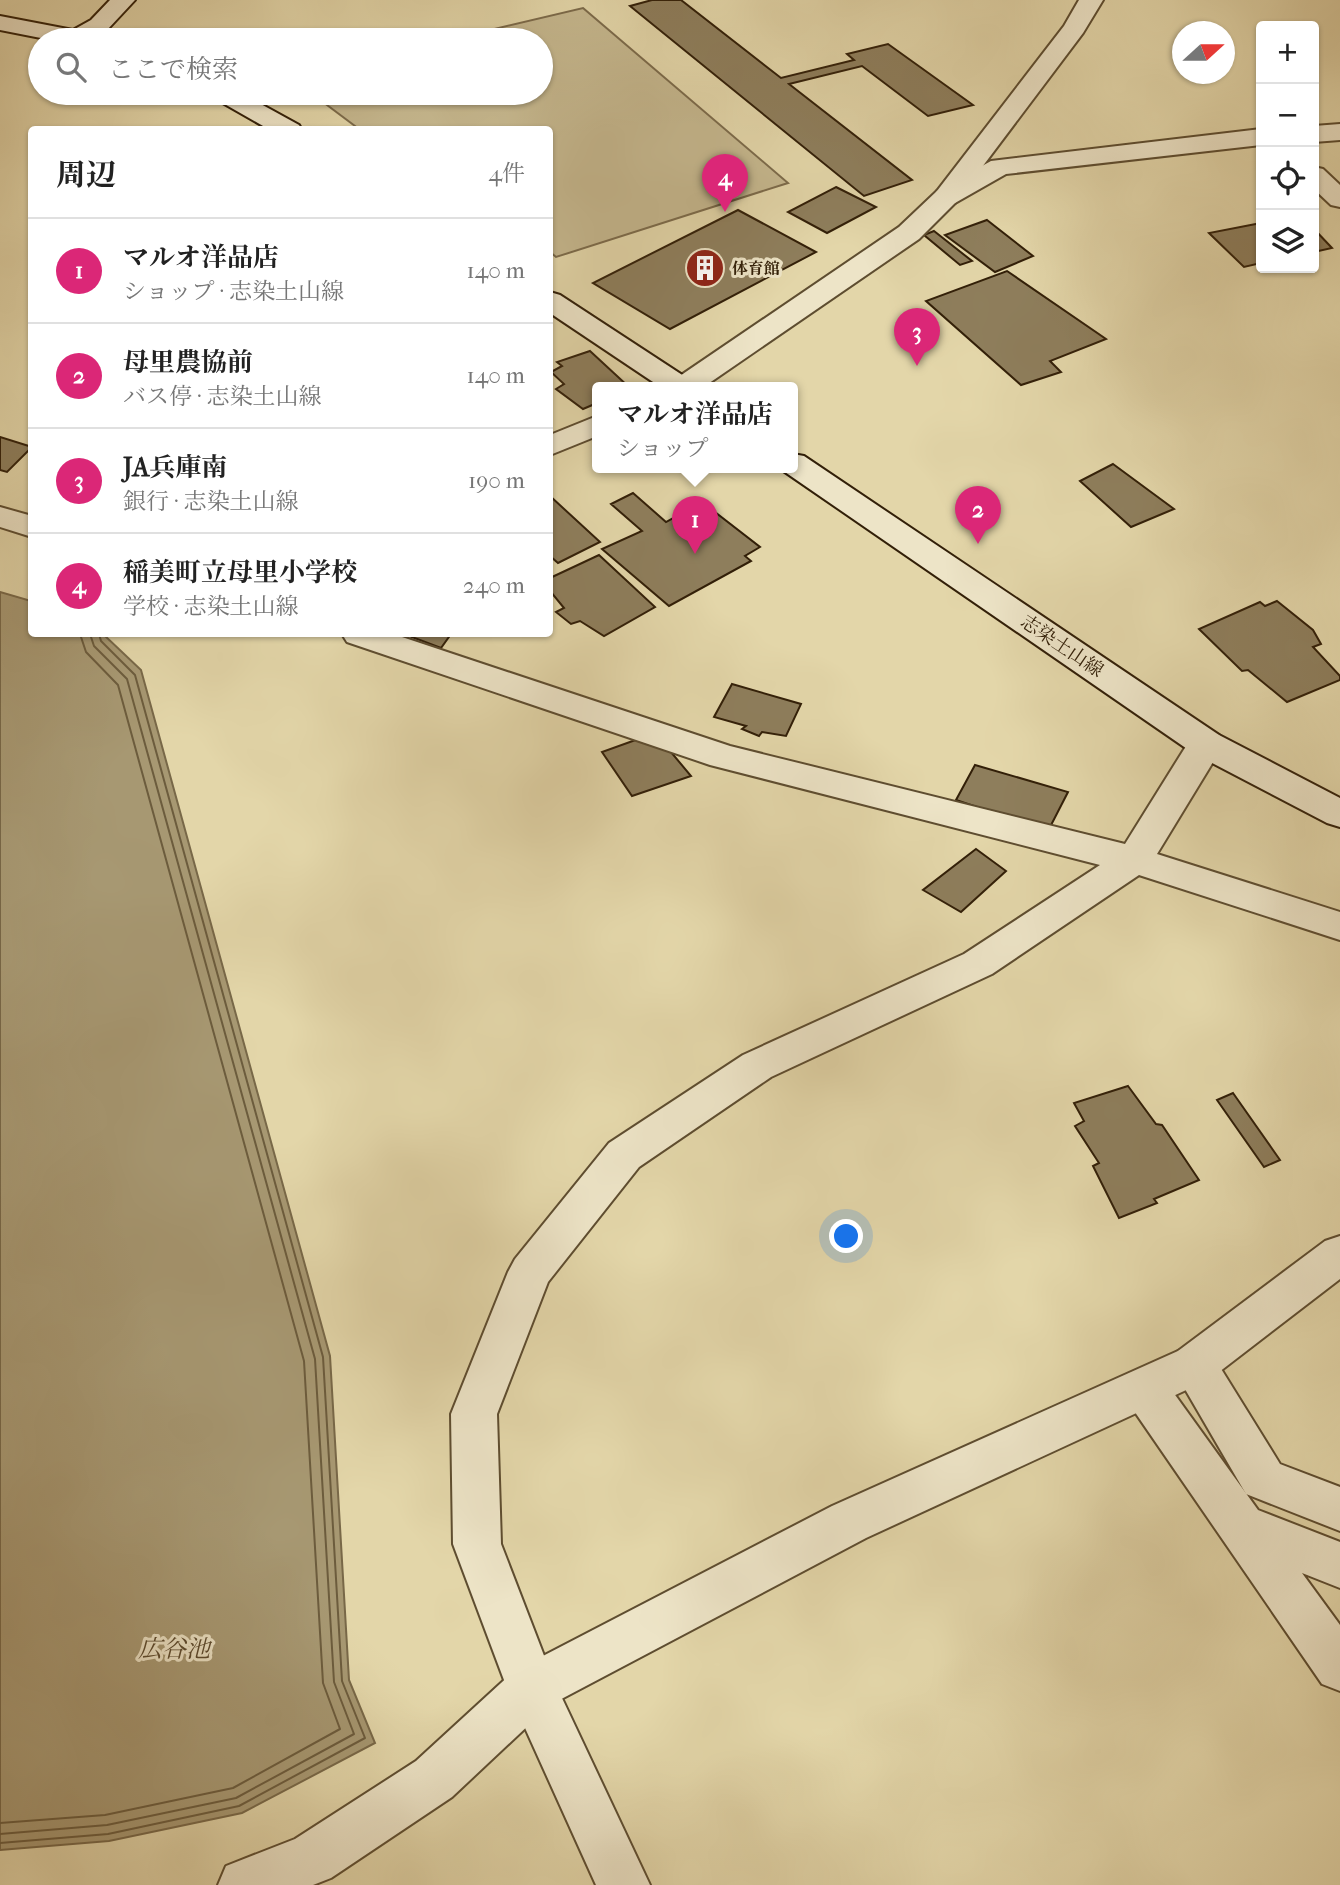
<!DOCTYPE html>
<html lang="ja">
<meta charset="utf-8">
<style>
body{margin:0;font-family:"IM FELL French Canon","Noto Serif JP",serif;background:#f2f2f2;color:#222}
.controls{position:absolute;right:21px;top:21px;display:grid;overflow:hidden;border-radius:7px;box-shadow:0 2px 5px #0004}
.controls button{width:63px;height:63px;display:grid;place-items:center;padding:0;border:0;border-bottom:2px solid #e0e0e0;background:#fff;color:#222;font:35px sans-serif}
.compass{position:absolute;left:1172px;top:21px;width:63px;height:63px;border-radius:50%;background:#fff;box-shadow:0 2px 5px #0004;rotate:69deg}
.you{position:absolute;left:847px;top:1237px;width:24px;height:24px;margin:-18px;border:5px solid #fff;border-radius:50%;background:#1a73e8;box-shadow:0 0 0 10px #1a73e833}
.badge{display:grid;place-items:center;width:46px;height:46px;border-radius:50%;background:#db2777;color:#fff;font-size:23px;font-weight:700}
.pin{position:absolute;translate:-50% -58px;filter:drop-shadow(0 2px 4px #0008)}
.pin::after{content:'';position:absolute;top:37px;width:24px;height:21px;background:inherit;clip-path:polygon(0 0,100% 0,50% 100%)}
.popup{position:absolute;left:592px;top:382px;width:206px;height:91px;box-sizing:border-box;display:grid;place-content:center;border-radius:7px;background:#fff;filter:drop-shadow(0 2px 5px #0005);font-size:23px;white-space:nowrap;color:#767676}
.popup b{font-size:26px;color:#222}
.popup::after{content:'';position:absolute;left:50%;top:100%;margin-left:-14px;border:14px solid transparent;border-top-color:#fff}
.list{margin:0;padding:0;list-style:none}
h2{display:flex;justify-content:space-between;align-items:center;height:91px;margin:0;padding:0 28px;font-size:30px}
h2 small{font-size:23px;font-weight:400;color:#767676}
.list li{display:grid;grid-template-columns:46px 1fr auto;gap:21px;align-items:center;box-sizing:border-box;height:105px;padding:0 28px;border-top:2px solid #e0e0e0}
.list b{display:block;font-size:26px;white-space:nowrap}
.list p{margin:0;font-size:23px;white-space:nowrap;color:#767676}
.list em{font-size:23px;font-style:normal;color:#767676}
.icon{flex:none;width:38px;height:38px;fill:none;stroke:currentColor;stroke-width:2;stroke-linecap:round;stroke-linejoin:round}
.map{position:relative;flex:none;width:1340px;height:1885px;overflow:hidden}
.search{position:absolute;background:#fff;box-shadow:0 2px 5px #0004;left:28px;top:28px;width:525px;height:77px;display:flex;align-items:center;gap:18px;box-sizing:border-box;padding:0 24px;border-radius:38px;color:#767676;font-size:26px}
.panel{position:absolute;background:#fff;box-shadow:0 2px 5px #0004;left:28px;top:126px;width:525px;height:511px;border-radius:7px}
.map>svg:first-child{display:block}
.green{fill:#c5b78e;stroke:#7c6b4b;stroke-width:2}
.water{fill:#a79872;stroke:#786848;stroke-width:2}
.lines{fill:none;stroke-linecap:round;stroke-linejoin:round}
.shore{stroke:#6c5c3d;stroke-width:2}
.building{fill:#8e7e5c;stroke:#321f08;stroke-width:2}
.minor-casing{stroke:#5e4d30;stroke-width:4}
.tertiary-casing{stroke:#5e4d30;stroke-width:4}
.secondary-casing{stroke:#321f08;stroke-width:4}
.minor{fill:#ede4c7;fill-rule:evenodd}
.tertiary{fill:#ede4c7;fill-rule:evenodd}
.secondary{fill:#ede4c7;fill-rule:evenodd}
.labels{text-anchor:middle;dominant-baseline:central;stroke-width:6;stroke-linejoin:round;paint-order:stroke}
.far-poi-label{font-size:16px;font-weight:bold;fill:#321f08;stroke:#ede4c7;text-anchor:start}
.street-label{font-size:19px;fill:#321f08;stroke:#ede4c7}
.near-water-label{font-size:24px;font-style:italic;fill:#5b492d;stroke:#ede4c7}
</style>
<div class="map">
<svg width="1340" height="1885" viewBox="0 0 1340 1885">
<rect width="100%" height="100%" fill="#e3d6a9"/>
<filter id="stains"><feTurbulence type="fractalNoise" baseFrequency=".00286" numOctaves="4"/><feColorMatrix values="0 0 0 0 .2 0 0 0 0 .09 0 0 0 0 .02 0 0 0 .5 -.17"/></filter>
<radialGradient id="worn" r=".72"><stop offset=".6" stop-color="#630" stop-opacity="0"/><stop offset="1" stop-color="#630" stop-opacity=".3"/></radialGradient>
<path class="green" d="M 583,8 L 788,183 L 556,257 L 550,252 L 550,130 L 359,129 L 311,93 L 541,93 L 541,40 L 448,40 Z"/>
<path class="water" d="M 0,592 L 31,601 L 32,634 L 103,634 L 141,670 L 330,1356 L 349,1680 L 375,1743 L 242,1813 L 109,1841 L 0,1850 Z"/>
<g class="lines">
<g class="shore">
<path d="M 0,1823 L 105,1815 L 233,1788 L 340,1729 L 323,1683 L 304,1361 L 118,685 L 86,652 L 80,634"/>
<path d="M 0,1834 L 107,1825 L 236,1798 L 354,1734 L 334,1682 L 315,1359 L 127,679 L 94,646 L 90,634"/>
<path d="M 0,1843 L 108,1834 L 239,1806 L 365,1738 L 342,1681 L 323,1357 L 135,675 L 101,641 L 99,634"/>
</g>
</g>
<g class="building">
<path d="M 652,0 L 681,0 L 781,78 L 854,60 L 847,54 L 888,44 L 973,105 L 928,116 L 862,66 L 789,84 L 912,180 L 864,196 L 630,6 Z"/>
<path d="M 836,187 L 876,207 L 827,233 L 788,212 Z"/>
<path d="M 738,210 L 816,252 L 670,329 L 593,283 Z"/>
<path d="M 987,220 L 1033,256 L 995,272 L 945,235 Z"/>
<path d="M 1261,223 L 1261,263 L 1244,267 L 1209,233 Z"/>
<path d="M 1314,229 L 1332,248 L 1314,252 Z"/>
<path d="M 934,231 L 972,261 L 960,265 L 924,235 Z"/>
<path d="M 1007,271 L 1106,339 L 1050,361 L 1061,372 L 1021,385 L 926,301 Z"/>
<path d="M 590,351 L 630,388 L 597,388 L 597,403 L 583,409 L 556,389 L 564,384 L 551,372 L 562,366 L 557,362 Z"/>
<path d="M 0,437 L 32,447 L 7,472 L 0,470 Z"/>
<path d="M 1113,464 L 1174,509 L 1131,527 L 1080,481 Z"/>
<path d="M 633,493 L 666,522 L 702,502 L 760,547 L 745,556 L 751,561 L 669,606 L 602,549 L 642,531 L 611,504 Z"/>
<path d="M 550,496 L 600,542 L 558,563 L 550,556 Z"/>
<path d="M 599,555 L 655,607 L 604,636 L 580,621 L 571,624 L 556,612 L 564,608 L 550,591 L 550,578 Z"/>
<path d="M 1277,601 L 1313,630 L 1321,644 L 1313,647 L 1340,676 L 1340,680 L 1287,702 L 1248,670 L 1242,671 L 1199,629 L 1260,602 L 1265,606 Z"/>
<path d="M 404,634 L 451,634 L 441,648 Z"/>
<path d="M 732,684 L 801,704 L 786,736 L 762,732 L 759,736 L 742,729 L 746,726 L 714,717 Z"/>
<path d="M 655,733 L 691,776 L 632,796 L 602,752 Z"/>
<path d="M 975,765 L 1068,792 L 1048,831 L 956,800 Z"/>
<path d="M 976,849 L 1006,871 L 961,912 L 923,890 Z"/>
<path d="M 1128,1086 L 1156,1124 L 1162,1125 L 1199,1180 L 1154,1199 L 1157,1203 L 1119,1218 L 1093,1166 L 1099,1163 L 1075,1126 L 1084,1121 L 1074,1103 Z"/>
<path d="M 1233,1093 L 1280,1160 L 1264,1167 L 1217,1100 Z"/>
</g>
<g class="lines">
<defs>
<g id="minor">
<path d="M 1079,0 L 1103,0 L 1083,33 L 955,203 L 946,205 L 937,203 L 933,197 L 937,191 L 1064,26 Z"/>
<path d="M 1314,167 L 1323,169 L 1340,185 L 1340,207 L 1331,205 L 1314,189 Z"/>
<path d="M 597,416 L 597,436 L 550,455 L 550,435 Z"/>
<path d="M 0,507 L 32,516 L 32,537 L 0,527 Z"/>
<path d="M 342,634 L 393,634 L 730,746 L 1125,844 L 1193,735 L 1206,732 L 1219,735 L 1224,744 L 1157,854 L 1340,912 L 1340,940 L 1139,875 L 992,974 L 771,1077 L 639,1167 L 548,1282 L 497,1414 L 501,1544 L 553,1679 L 650,1885 L 596,1885 L 507,1688 L 453,1544 L 451,1414 L 508,1272 L 515,1259 L 609,1143 L 743,1055 L 964,954 L 1100,865 L 710,765 L 347,642 Z"/>
<path d="M 1194,1345 L 1210,1351 L 1280,1464 L 1340,1487 L 1340,1531 L 1246,1494 L 1171,1365 L 1178,1351 Z"/>
<path d="M 1144,1368 L 1160,1374 L 1258,1510 L 1340,1542 L 1340,1588 L 1302,1573 L 1340,1625 L 1340,1691 L 1322,1684 L 1128,1402 L 1121,1388 L 1128,1374 Z"/>
</g>
<g id="tertiary">
<path d="M 1340,124 L 1340,140 L 1314,142 L 1314,126 Z"/>
<path d="M 1261,129 L 1261,145 L 1006,174 L 955,203 L 919,239 L 702,388 L 667,388 L 671,382 L 899,227 L 937,191 L 991,161 Z"/>
<path d="M 1340,1236 L 1340,1279 L 1210,1379 L 866,1538 L 550,1705 L 452,1797 L 331,1878 L 313,1885 L 218,1885 L 226,1866 L 295,1839 L 416,1761 L 514,1671 L 832,1506 L 1178,1351 L 1325,1241 Z"/>
</g>
<g id="secondary">
<path d="M 110,0 L 135,0 L 107,30 L 97,37 L 99,40 L 51,40 L 0,30 L 0,16 L 73,30 L 91,20 Z"/>
<path d="M 211,93 L 241,93 L 299,125 L 302,130 L 270,130 L 214,98 Z"/>
<path d="M 550,292 L 560,295 L 693,382 L 697,388 L 662,388 L 550,313 Z"/>
<path d="M 793,454 L 804,456 L 1219,735 L 1340,798 L 1340,827 L 1327,823 L 1193,753 L 782,470 L 793,468 Z"/>
</g>
</defs>
<use href="#minor" class="minor-casing"/>
<use href="#tertiary" class="tertiary-casing"/>
<use href="#secondary" class="secondary-casing"/>
<use href="#minor" class="minor"/>
<use href="#tertiary" class="tertiary"/>
<use href="#secondary" class="secondary"/>
</g>
<defs>
<symbol id="building-disc" viewBox="-11 -11 22 22"><circle r="9.5" fill="#8f2418" stroke="#ede4c7"/><path d="M-4-6H4V6H1V3H-1V6H-4ZM-2.5-4.3h1.7v1.8h-1.7ZM.8-4.3h1.7v1.8H.8ZM-2.5-1h1.7V.8h-1.7ZM.8-1h1.7V.8H.8Z" fill="#fff"/></symbol>
</defs>
<g fill-rule="evenodd">
<use href="#building-disc" x="683" y="246" width="44" height="44"/>
</g>
<g class="labels">
<g class="far-poi-label">
<text x="732" y="268">体育館</text>
</g>
<g class="street-label">
<text transform="translate(1062 646) rotate(34)">志染土山線</text>
</g>
<g class="near-water-label">
<text x="174" y="1649">広谷池</text>
</g>
</g>
<rect width="100%" height="100%" filter="url(#stains)"/>
<rect width="100%" height="100%" fill="url(#worn)"/>
</svg>
<div class="controls">
<button>+</button>
<button>−</button>
<button><svg class="icon" aria-label="locate" viewBox="0 0 24 24"><circle cx="12" cy="12" r="6"/><path d="M12 2v4M12 18v4M2 12h4M18 12h4"/></svg></button>
<button><svg class="icon" aria-label="layers" viewBox="0 0 24 24"><path d="M12 4l9 5-9 5-9-5zM3 14l9 5 9-5"/></svg></button>
</div>
<svg class="compass" viewBox="-18 -18 36 36"><path d="M0-13l5 13h-10z" fill="#e53935"/><path d="M0 13l5-13h-10z" fill="#767676"/></svg>
<div class="you"></div>
<div class="pin badge" style="left:695px;top:554px">1</div>
<div class="popup"><b>マルオ洋品店</b>ショップ</div>
<div class="pin badge" style="left:978px;top:544px">2</div>
<div class="pin badge" style="left:917px;top:366px">3</div>
<div class="pin badge" style="left:725px;top:212px">4</div>
<div class="search"><svg class="icon" aria-label="search" viewBox="0 0 24 24"><circle cx="10" cy="10" r="6"/><path d="M15 15l6 6"/></svg>ここで検索</div>
<section class="panel">
<h2>周辺<small>4件</small></h2>
<ul class="list">
<li><span class="badge">1</span><div><b>マルオ洋品店</b><p>ショップ · 志染土山線</p></div><em>140 m</em></li>
<li><span class="badge">2</span><div><b>母里農協前</b><p>バス停 · 志染土山線</p></div><em>140 m</em></li>
<li><span class="badge">3</span><div><b>JA兵庫南</b><p>銀行 · 志染土山線</p></div><em>190 m</em></li>
<li><span class="badge">4</span><div><b>稲美町立母里小学校</b><p>学校 · 志染土山線</p></div><em>240 m</em></li>
</ul>
</section>
</div>
